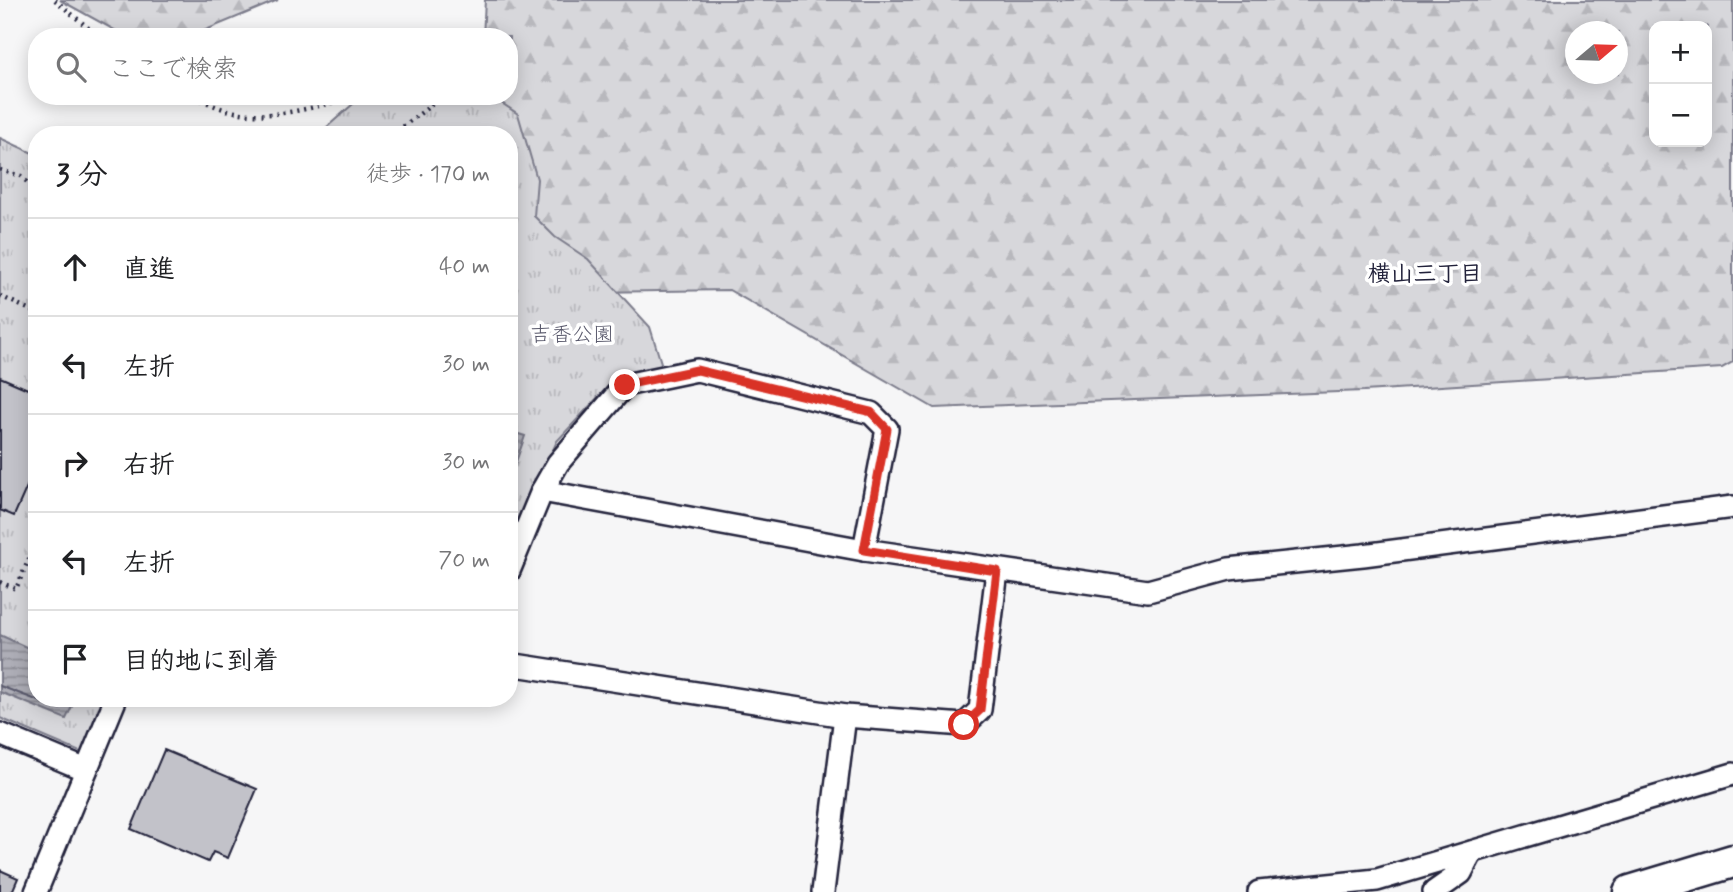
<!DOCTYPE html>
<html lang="ja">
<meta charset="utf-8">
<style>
body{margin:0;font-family:Mynerve,"Klee One",sans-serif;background:#f2f2f2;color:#202124}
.controls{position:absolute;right:21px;top:21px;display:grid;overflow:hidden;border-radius:14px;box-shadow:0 4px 18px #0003}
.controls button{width:63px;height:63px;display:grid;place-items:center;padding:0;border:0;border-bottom:2px solid #e0e0e0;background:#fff;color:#202124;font:35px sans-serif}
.compass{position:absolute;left:1565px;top:21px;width:63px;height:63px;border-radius:50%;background:#fff;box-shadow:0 4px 18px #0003;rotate:71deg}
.stop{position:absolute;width:21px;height:21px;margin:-16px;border:5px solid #d93025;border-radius:50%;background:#fff}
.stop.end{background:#d93025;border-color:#fff;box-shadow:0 2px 7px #0008}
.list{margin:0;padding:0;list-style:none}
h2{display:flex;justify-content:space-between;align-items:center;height:91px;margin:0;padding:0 28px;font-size:30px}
h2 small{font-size:23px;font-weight:400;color:#757577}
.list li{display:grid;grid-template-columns:46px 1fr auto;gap:21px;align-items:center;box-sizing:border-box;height:98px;padding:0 28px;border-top:2px solid #e0e0e0}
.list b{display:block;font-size:26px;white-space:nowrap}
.list em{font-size:23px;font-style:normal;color:#757577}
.icon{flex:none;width:38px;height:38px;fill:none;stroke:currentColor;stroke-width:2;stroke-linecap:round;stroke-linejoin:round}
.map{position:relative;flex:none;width:1733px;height:892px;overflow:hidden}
.search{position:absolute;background:#fff;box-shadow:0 4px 18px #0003;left:28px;top:28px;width:490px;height:77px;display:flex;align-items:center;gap:18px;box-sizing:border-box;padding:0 24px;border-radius:28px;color:#757577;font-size:26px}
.panel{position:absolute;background:#fff;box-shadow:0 4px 18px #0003;left:28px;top:126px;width:490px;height:581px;border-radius:28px}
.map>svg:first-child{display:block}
.forest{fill:url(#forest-firs);stroke:#7c7c8b;stroke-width:2;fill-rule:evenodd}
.park{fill:url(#park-tufts);stroke:#7c7c8b;stroke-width:2}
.water{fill:url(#water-rules);stroke:#767685;stroke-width:2}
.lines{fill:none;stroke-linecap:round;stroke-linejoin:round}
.shore{stroke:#5a5a6d;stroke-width:2}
.building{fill:#c2c2c9;stroke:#22223b;stroke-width:2}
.minor-casing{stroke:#22223b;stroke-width:26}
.secondary-casing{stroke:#22223b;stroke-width:37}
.path{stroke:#22223b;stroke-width:4.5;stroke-dasharray:2 5;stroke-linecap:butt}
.minor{stroke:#fff;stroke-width:21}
.secondary{stroke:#fff;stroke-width:32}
.route{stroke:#d93025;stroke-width:9}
.labels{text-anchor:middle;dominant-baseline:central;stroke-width:7;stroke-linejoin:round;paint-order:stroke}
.park-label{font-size:21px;fill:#58586b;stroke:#fff}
.neighbourhood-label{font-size:23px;font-weight:bold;fill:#22223b;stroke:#fff}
</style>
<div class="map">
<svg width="1733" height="892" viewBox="0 0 1733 892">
<defs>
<pattern id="forest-firs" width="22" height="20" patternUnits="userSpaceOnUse" patternTransform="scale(1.75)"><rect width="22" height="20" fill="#d7d7db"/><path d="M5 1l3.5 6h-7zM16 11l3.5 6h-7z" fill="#b8b8bd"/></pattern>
<pattern id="park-tufts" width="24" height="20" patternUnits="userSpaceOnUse" patternTransform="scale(1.75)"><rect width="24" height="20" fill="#d7d7db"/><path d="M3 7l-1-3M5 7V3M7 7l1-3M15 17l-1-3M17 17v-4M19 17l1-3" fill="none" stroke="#b8b8bd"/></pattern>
<pattern id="water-rules" width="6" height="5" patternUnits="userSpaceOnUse" patternTransform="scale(1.75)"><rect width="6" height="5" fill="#aeaeb7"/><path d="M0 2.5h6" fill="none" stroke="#8d8d96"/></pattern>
</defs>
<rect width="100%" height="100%" fill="#f6f6f7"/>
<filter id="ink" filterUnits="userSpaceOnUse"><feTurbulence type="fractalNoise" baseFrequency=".0143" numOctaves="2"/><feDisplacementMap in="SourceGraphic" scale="14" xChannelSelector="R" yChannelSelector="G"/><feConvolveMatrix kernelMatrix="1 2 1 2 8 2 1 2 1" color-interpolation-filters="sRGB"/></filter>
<g filter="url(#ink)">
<g class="forest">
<path d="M 60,0 L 278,0 L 189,37 L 118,32 Z"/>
<path d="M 485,0 L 1733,0 L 1733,362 L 1722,368 L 1364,391 L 934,408 L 729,290 L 525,293 L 509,135 L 456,135 L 470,96 L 509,96 L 509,37 L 483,37 ZM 1654,26 L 1707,26 L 1707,142 L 1654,142 ZM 1576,32 L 1618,32 L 1618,74 L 1576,74 Z"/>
</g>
<g class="park">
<path d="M 362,96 L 491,96 L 518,114 L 537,179 L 534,216 L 555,237 L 588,259 L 650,327 L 662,366 L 614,380 L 557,441 L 509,546 L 509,135 L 318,135 Z"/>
<path d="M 0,138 L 37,155 L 37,698 L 110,698 L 87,755 L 0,718 Z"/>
</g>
<g class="water">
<path d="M 509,431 L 525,436 L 509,482 Z"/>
<path d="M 0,635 L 37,652 L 37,698 L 76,698 L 66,719 L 0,692 Z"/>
</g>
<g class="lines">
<path class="shore" d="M 0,686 L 60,709 L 68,698"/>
</g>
<g class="building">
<path d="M 0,377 L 37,393 L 37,464 L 14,516 L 0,510 Z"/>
<path d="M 164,750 L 257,789 L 228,858 L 213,852 L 208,862 L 131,829 Z"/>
<path d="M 0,870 L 18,878 L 12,892 L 0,892 Z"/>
</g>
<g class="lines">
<defs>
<g id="minor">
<path d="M 542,491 L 864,550 L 1148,591 L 1229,569 L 1363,555 L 1733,507"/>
<path d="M 509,571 L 542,491 L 558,463 L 625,385 L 697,370 L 871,413 L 887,429 L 864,550"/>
<path d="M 509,664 L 845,716 L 964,725 L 980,710 L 997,571"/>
<path d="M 0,734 L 86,770"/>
<path d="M 36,892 L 116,698"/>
<path d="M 823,892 L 845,716"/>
<path d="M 1259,892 L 1377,880 L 1733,774"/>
<path d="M 1434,892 L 1461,873 L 1472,852"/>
</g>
<path id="secondary" d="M 1630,892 L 1733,861"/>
</defs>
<use href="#minor" class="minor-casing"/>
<use href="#secondary" class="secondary-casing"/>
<g class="path">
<path d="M 55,0 L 99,37"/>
<path d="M 195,96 C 251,130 302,109 360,96"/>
<path d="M 392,135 L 443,96"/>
<path d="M 0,170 L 21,176 L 37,192"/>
<path d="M 0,296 L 37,313"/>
<path d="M 0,582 L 16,589 L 37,540"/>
</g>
<use href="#minor" class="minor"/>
<use href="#secondary" class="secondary"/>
</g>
</g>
<g class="lines" filter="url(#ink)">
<path class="route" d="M 625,385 L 697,370 L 871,412 L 887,429 L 864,550 L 997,571 L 980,710 L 964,725"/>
</g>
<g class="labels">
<g class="park-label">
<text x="572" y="335">吉香公園</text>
</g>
<g class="neighbourhood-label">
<text x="1425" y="275">横山三丁目</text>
</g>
</g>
</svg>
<div class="controls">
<button>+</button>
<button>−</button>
</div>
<svg class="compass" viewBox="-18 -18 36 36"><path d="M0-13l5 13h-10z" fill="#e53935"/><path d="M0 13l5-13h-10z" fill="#757577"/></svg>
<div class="stop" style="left:964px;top:725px"></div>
<div class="stop end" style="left:625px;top:385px"></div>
<div class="search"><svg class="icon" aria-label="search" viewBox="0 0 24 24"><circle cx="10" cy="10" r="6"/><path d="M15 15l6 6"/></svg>ここで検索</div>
<section class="panel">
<h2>3 分<small>徒歩 · 170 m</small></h2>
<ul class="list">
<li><svg class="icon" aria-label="ahead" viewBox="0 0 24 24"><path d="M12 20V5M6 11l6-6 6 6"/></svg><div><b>直進</b></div><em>40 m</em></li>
<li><svg class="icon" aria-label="left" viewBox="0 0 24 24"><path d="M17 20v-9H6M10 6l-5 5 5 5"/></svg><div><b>左折</b></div><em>30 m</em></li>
<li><svg class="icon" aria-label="right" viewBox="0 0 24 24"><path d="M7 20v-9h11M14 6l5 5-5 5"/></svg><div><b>右折</b></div><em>30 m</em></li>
<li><svg class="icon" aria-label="left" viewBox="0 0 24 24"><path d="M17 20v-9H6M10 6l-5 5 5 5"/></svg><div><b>左折</b></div><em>70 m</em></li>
<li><svg class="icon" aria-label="arrive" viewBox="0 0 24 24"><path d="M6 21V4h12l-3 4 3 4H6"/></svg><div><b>目的地に到着</b></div></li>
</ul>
</section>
</div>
